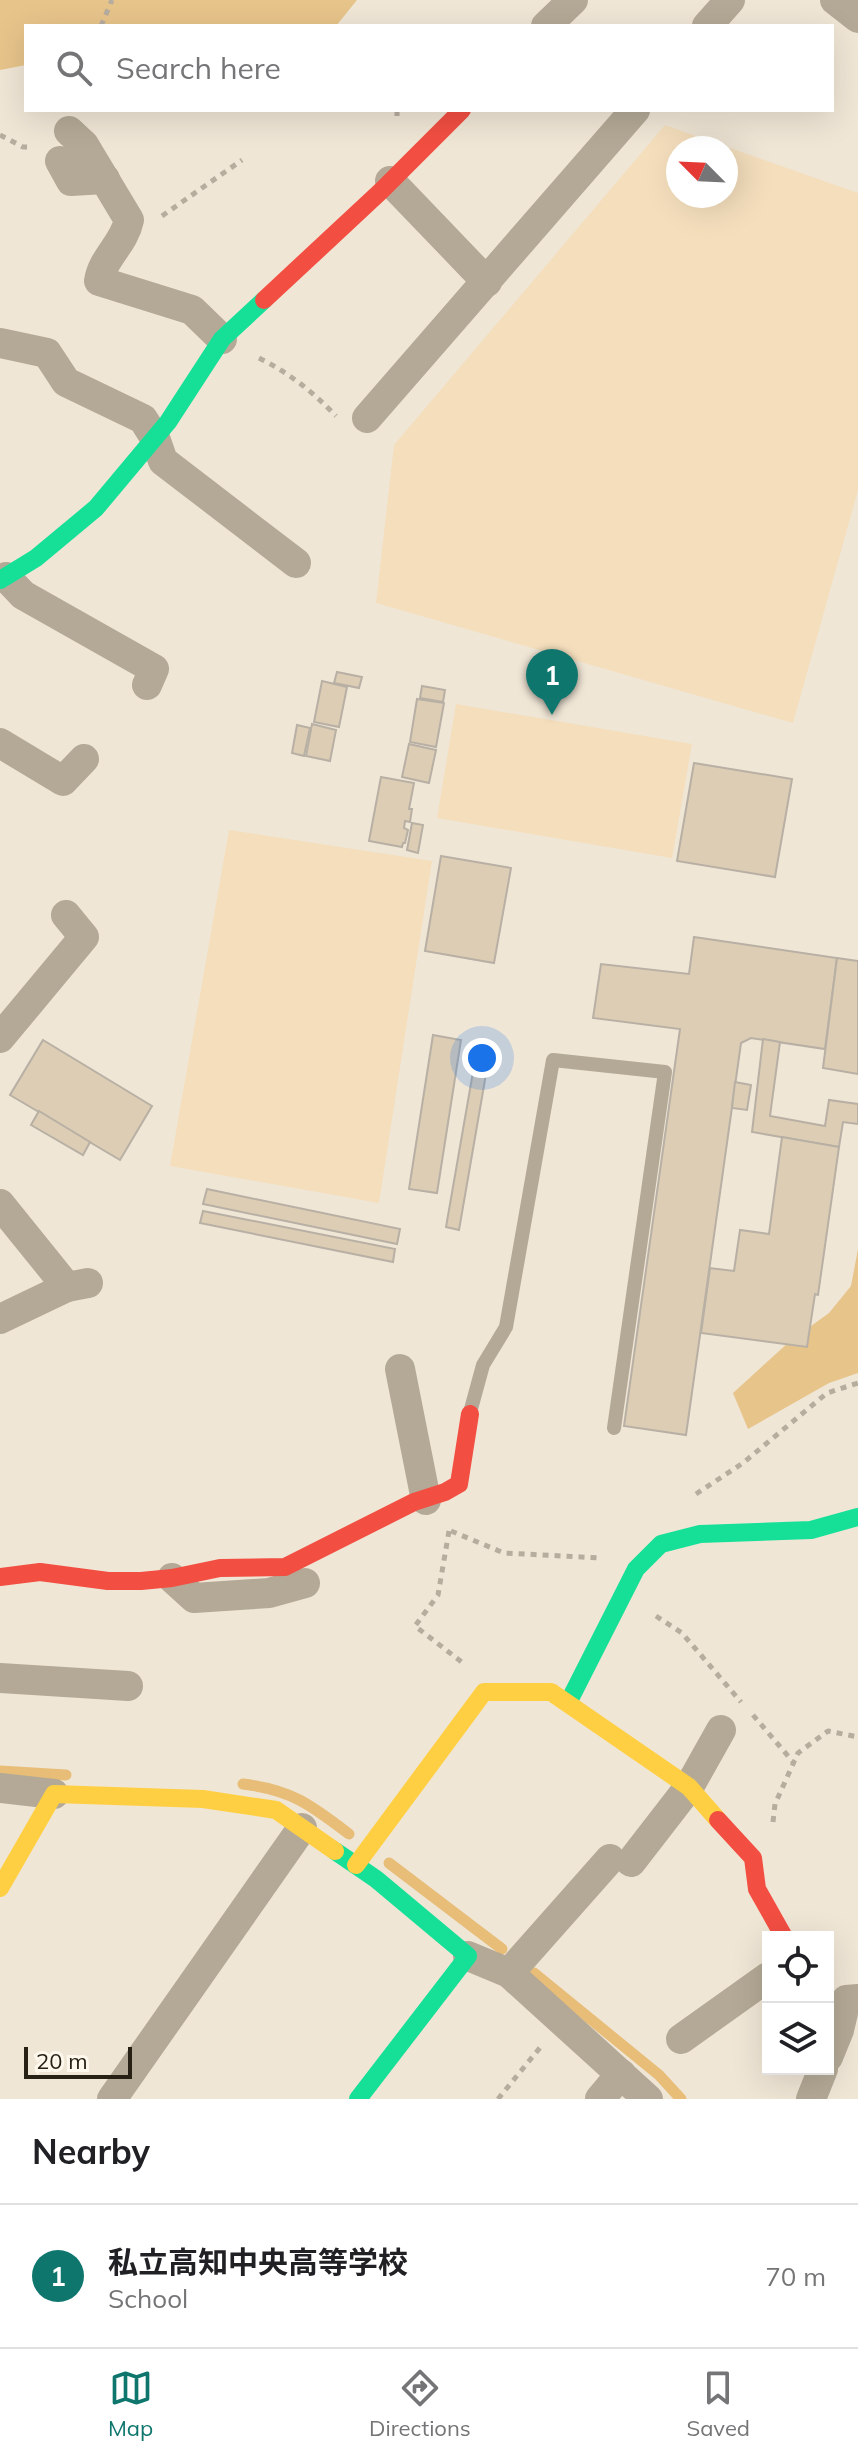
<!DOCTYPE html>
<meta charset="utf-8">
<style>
body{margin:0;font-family:Mulish,"Noto Sans JP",sans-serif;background:#f2f2f2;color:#202124}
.controls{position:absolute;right:24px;bottom:24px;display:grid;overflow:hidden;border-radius:0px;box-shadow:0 8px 32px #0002}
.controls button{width:72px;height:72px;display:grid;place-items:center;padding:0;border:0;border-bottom:2px solid #e0e0e0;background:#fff;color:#202124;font:40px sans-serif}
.compass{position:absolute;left:666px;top:136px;width:72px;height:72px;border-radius:50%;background:#fff;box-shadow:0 8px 32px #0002;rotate:294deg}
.scale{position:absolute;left:24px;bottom:20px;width:108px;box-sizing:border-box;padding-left:8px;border:4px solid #262015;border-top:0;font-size:22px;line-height:28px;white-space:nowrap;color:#262015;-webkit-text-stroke:6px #fef7ec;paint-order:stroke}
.you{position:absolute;left:482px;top:1058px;width:28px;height:28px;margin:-20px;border:6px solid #fff;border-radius:50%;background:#1a73e8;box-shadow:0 0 0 12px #1a73e833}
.badge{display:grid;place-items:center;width:52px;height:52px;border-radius:50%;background:#0f766e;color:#fff;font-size:26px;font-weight:700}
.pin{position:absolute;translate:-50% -66px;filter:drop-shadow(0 2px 4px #0008)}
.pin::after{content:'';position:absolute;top:42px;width:28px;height:24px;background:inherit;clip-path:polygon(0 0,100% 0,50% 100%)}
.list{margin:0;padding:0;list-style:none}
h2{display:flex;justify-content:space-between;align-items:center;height:104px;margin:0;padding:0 32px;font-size:34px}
h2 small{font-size:26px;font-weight:400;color:#757577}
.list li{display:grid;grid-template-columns:52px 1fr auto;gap:24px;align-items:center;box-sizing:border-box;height:144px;padding:0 32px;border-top:2px solid #e0e0e0}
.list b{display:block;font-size:30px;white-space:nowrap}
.list p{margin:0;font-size:26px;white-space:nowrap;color:#757577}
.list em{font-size:26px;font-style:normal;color:#757577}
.icon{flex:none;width:44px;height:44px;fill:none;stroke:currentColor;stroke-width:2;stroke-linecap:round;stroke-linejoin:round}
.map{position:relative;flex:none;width:858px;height:2099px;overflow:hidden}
.search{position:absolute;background:#fff;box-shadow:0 8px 32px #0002;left:24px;right:24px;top:24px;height:88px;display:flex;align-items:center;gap:20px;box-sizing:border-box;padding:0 28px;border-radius:0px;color:#757577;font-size:30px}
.sheet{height:248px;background:#fff}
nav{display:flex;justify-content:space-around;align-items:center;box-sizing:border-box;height:112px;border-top:2px solid #e0e0e0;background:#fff;font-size:22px;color:#757577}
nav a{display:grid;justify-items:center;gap:4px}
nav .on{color:#0f766e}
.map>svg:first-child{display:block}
.green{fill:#f4debc;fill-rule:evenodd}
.forest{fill:#e7c48a}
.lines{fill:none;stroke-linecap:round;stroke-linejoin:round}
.stream{stroke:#e7bd78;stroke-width:11}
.building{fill:#dccdb4;stroke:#b8b0a4;stroke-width:2}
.path{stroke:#b6ad9f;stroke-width:5;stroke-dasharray:6 6;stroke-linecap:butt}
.lane{stroke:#b4a996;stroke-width:14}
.street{stroke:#b4a996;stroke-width:30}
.fast{stroke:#16e098;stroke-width:18}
.slow{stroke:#ffcf43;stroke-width:18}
.jam{stroke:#f24e42;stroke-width:18}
</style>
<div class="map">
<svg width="858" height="2099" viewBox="0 0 858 2099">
<rect width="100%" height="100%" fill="#f0e6d6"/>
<g class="green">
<path d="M 665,125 L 858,193 L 858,490 L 793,723 L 376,603 L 394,445 ZM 678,148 L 726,148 L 726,196 L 678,196 Z"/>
<path d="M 456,704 L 692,744 L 672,858 L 437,818 Z"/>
<path d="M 229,830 L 432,861 L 379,1203 L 170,1166 Z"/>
</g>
<g class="forest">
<path d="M 0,0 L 357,0 L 336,26 L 26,26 L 26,65 L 0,70 Z"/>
<path d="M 858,1249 L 858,1373 L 829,1383 L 748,1429 L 733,1393 L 789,1342 L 829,1313 L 851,1286 Z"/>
</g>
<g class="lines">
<g class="stream">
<path d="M 0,1771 L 66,1775"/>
<path d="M 243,1784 C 292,1790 311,1805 349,1834"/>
<path d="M 389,1863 L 502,1949"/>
<path d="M 534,1973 L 659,2075 L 681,2099"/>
</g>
</g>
<g class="building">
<path d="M 337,672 L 362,677 L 359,688 L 334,683 Z"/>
<path d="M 322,681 L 347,687 L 339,727 L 314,722 Z"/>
<path d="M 422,686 L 445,690 L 443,702 L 420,698 Z"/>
<path d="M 417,699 L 444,703 L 436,747 L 410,742 Z"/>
<path d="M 312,724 L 336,730 L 330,761 L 306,756 Z"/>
<path d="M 297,725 L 310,728 L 304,756 L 292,753 Z"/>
<path d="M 409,744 L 436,750 L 429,783 L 402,777 Z"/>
<path d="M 694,763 L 792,779 L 775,877 L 677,861 Z"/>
<path d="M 381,777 L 414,783 L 409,809 L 412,809 L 410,822 L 405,821 L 404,828 L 408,830 L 405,843 L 403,843 L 402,847 L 369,841 Z"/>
<path d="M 412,823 L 423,825 L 418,853 L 407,850 Z"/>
<path d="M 441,856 L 511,868 L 494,963 L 425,951 Z"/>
<path d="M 694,937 L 837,958 L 825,1049 L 751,1038 L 741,1043 L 686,1435 L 624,1426 L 680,1029 L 593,1018 L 601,964 L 689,974 Z"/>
<path d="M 837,958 L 858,961 L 858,1074 L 823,1068 Z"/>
<path d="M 433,1035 L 461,1040 L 437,1193 L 409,1189 Z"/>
<path d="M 763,1039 L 780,1042 L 770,1116 L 825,1126 L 829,1100 L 858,1104 L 858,1124 L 843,1122 L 839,1147 L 752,1132 Z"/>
<path d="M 43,1040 L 152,1106 L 120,1160 L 10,1095 Z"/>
<path d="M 477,1049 L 490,1051 L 459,1230 L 446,1227 Z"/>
<path d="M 735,1082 L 751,1085 L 747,1110 L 732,1108 Z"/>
<path d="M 39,1111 L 90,1142 L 83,1155 L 31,1125 Z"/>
<path d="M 782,1137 L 839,1147 L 818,1295 L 815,1294 L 807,1347 L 701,1333 L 710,1268 L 734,1271 L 740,1230 L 769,1234 Z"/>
<path d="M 207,1189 L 400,1229 L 397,1244 L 203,1204 Z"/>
<path d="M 203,1211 L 395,1249 L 393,1262 L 200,1223 Z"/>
</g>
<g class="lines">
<g class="path">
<path d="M 101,26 L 112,0"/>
<path d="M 397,110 L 397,121"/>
<path d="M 0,135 L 23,147 L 30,147"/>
<path d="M 162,216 L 242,160"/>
<path d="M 259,358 C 289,373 312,391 336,416"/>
<path d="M 696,1494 L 743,1463 L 827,1393 L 858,1383"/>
<path d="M 449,1531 L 438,1595 L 415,1626 L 463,1663"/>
<path d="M 451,1531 L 504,1553 L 601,1558"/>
<path d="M 656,1616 L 682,1633 L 741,1702"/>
<path d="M 753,1715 L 794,1763"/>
<path d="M 773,1822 L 775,1804 L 798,1753 L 828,1731 L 858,1737"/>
<path d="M 498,2099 L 543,2044"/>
</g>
<path class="lane" d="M 471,1409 L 483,1365 L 506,1327 L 553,1060 L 665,1072 L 614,1428"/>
<g class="street">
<path d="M 835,0 L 858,18"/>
<path d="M 546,26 L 573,0"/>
<path d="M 707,26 L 730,0"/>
<path d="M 69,131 L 84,145 L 129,220 C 124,244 103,257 99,281 L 192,310 L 222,339"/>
<path d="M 60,161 L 71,181 L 105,179"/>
<path d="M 390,181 L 487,282"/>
<path d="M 0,343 L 47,353 L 66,382 L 143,419 L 155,438 L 163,461 L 296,563"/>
<path d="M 367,418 L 635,110"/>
<path d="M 6,577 L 23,595 L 154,669 L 147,685"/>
<path d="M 0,743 L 63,781 L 84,759"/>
<path d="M 0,1038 L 84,937 L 66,915"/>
<path d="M 0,1204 L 67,1287"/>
<path d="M 0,1319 L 67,1287 L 88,1283"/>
<path d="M 400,1369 L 426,1500"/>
<path d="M 172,1578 L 194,1598 L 269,1593 L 305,1583"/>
<path d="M 0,1678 L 128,1686"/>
<path d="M 0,1788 L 54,1794"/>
<path d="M 631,1862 L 689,1787 L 721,1730"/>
<path d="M 468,1956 L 509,1973 L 648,2099"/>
<path d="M 509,1973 L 610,1859"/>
<path d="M 681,2039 L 768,1977"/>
<path d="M 828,2057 L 839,2030 L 846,2000 L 858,1999"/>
<path d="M 112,2099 L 302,1828"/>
<path d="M 600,2099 L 621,2074"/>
<path d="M 811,2099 L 823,2069"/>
</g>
<g class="fast">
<path d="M 0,580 L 36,558 L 96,508 L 168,422 L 222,339 L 264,300"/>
<path d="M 568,1703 L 636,1569 L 661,1544 L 700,1534 L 811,1530 L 858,1517"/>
<path d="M 335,1851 L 376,1879 L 468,1956 L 358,2099"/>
</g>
<g class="slow">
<path d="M 356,1865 L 484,1692 L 551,1692 L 689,1787 L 718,1820"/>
<path d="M 0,1888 L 54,1794 L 203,1799 L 276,1810 L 335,1851"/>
</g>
<g class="jam">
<path d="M 264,300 L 381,191 L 462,110"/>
<path d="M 0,1577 L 40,1572 L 108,1581 L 141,1581 L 172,1578 L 220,1568 L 285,1567 L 414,1502 L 445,1492 L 459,1484 L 470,1414"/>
<path d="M 718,1820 L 753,1858 L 757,1889 L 784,1937"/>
</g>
</g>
</svg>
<div class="controls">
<button><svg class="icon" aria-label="locate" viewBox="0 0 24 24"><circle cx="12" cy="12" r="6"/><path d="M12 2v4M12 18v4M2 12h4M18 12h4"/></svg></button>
<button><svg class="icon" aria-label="layers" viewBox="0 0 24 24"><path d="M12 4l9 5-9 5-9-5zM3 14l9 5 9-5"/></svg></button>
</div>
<svg class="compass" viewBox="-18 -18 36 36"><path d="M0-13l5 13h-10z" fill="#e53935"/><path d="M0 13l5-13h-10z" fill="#757577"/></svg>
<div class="scale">20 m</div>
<div class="you"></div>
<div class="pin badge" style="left:552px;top:715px">1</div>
<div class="search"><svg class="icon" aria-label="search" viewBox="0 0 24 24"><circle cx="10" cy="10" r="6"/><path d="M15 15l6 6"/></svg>Search here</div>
</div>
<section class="sheet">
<h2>Nearby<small></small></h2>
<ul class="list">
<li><span class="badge">1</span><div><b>私立高知中央高等学校</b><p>School</p></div><em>70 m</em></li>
</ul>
</section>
<nav>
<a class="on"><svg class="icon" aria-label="map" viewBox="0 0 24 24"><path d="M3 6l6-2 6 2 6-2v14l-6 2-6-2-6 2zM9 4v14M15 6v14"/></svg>Map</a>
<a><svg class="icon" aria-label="directions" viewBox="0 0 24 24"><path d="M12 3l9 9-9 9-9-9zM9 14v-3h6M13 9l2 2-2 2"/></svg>Directions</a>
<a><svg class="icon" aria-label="saved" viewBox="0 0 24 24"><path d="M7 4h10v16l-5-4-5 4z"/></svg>Saved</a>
</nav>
